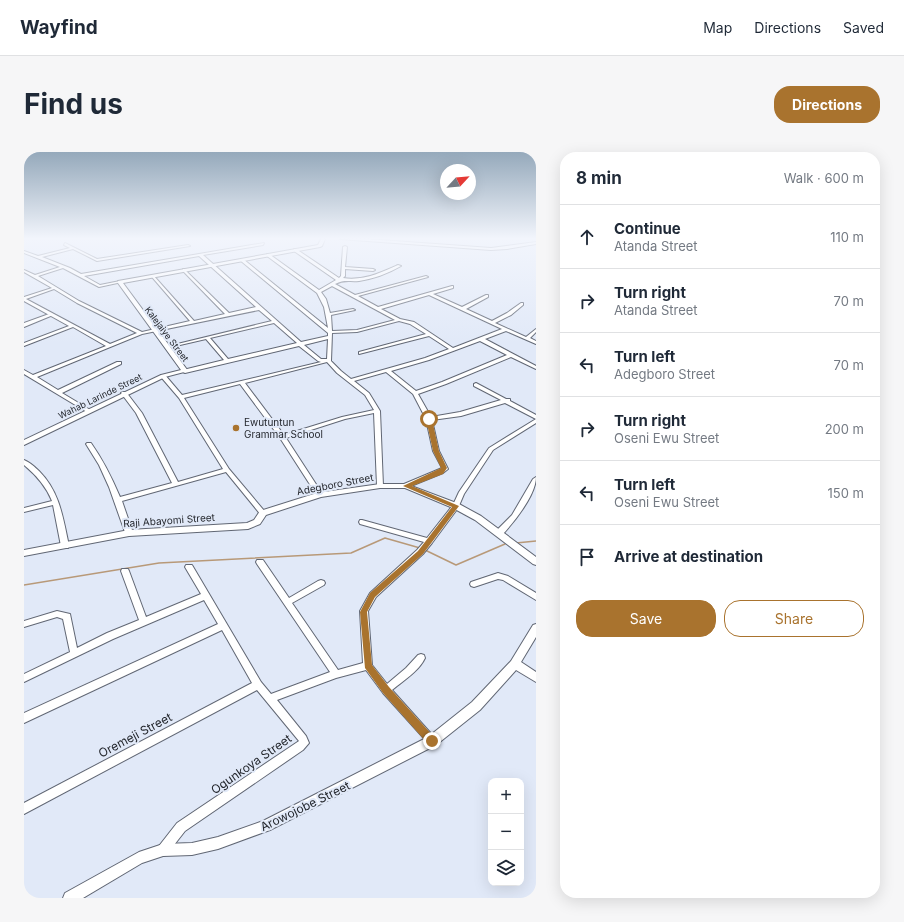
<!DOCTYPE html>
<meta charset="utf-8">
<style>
body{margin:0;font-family:Inter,sans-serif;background:#f6f6f7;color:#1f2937}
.controls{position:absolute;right:12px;bottom:12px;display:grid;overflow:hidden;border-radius:8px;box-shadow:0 4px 16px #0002}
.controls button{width:36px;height:36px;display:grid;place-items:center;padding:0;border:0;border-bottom:1px solid #e0e1e3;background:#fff;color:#1f2937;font:20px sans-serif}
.compass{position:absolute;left:416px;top:12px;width:36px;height:36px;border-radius:50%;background:#fff;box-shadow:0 4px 16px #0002;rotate:64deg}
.stop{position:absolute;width:12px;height:12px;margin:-9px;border:3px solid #a9732e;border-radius:50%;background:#fff}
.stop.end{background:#a9732e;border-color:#fff;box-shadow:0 1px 4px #0008}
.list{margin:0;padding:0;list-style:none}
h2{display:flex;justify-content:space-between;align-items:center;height:52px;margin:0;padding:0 16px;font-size:17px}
h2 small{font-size:13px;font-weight:400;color:#747a83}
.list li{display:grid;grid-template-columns:26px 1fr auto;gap:12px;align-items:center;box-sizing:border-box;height:64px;padding:0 16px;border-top:1px solid #e0e1e3}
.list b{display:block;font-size:15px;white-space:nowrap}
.list p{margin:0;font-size:13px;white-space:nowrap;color:#747a83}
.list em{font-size:13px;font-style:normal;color:#747a83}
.actions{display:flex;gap:8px;padding:12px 16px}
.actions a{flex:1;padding:9px 0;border:1px solid #a9732e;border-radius:16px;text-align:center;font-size:14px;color:#a9732e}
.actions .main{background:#a9732e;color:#fff}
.icon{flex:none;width:22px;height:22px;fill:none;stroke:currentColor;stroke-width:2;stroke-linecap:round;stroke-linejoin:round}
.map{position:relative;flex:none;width:512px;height:746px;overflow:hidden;border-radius:16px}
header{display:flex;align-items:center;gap:24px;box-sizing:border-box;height:56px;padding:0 20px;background:#fff;border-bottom:1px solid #e0e1e3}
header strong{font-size:19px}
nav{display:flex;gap:22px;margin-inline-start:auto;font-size:14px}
.intro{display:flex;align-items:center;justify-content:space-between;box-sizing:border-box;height:96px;padding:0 24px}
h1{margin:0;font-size:28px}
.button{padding:10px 18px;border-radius:16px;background:#a9732e;color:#fff;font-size:14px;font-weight:700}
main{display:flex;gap:24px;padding:0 24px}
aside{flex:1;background:#fff;border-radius:16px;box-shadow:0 4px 16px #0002}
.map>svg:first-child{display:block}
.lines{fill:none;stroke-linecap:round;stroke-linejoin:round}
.stream{stroke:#b89978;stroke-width:1.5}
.minor-casing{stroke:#616774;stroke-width:2}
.tertiary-casing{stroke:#616774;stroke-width:2}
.secondary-casing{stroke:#616774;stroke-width:2}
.minor{fill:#fff;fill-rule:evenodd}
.tertiary{fill:#fff;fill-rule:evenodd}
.secondary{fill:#fff;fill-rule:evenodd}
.route{fill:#a9732e}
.poi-dot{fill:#a9732e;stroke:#e1e9f8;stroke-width:1.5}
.labels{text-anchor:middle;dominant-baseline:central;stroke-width:4;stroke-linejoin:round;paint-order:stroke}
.far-street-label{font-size:9px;fill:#24272d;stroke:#e1e9f8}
.poi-label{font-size:10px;fill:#24272d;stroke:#e1e9f8;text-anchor:start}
.street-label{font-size:10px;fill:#24272d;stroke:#e1e9f8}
.near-street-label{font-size:12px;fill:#24272d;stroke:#e1e9f8}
</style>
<header>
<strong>Wayfind</strong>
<nav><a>Map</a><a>Directions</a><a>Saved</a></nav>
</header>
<div class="intro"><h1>Find us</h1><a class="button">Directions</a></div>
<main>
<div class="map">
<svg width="512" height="746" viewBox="0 0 512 746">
<rect width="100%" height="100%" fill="#e1e9f8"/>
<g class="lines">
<g class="stream">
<path d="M 492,391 L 512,389"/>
<path d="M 401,398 L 432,413 L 481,392"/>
<path d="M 0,433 L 135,411 L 327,401 L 361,386 L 396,396"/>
</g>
<defs>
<g id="minor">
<path d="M 41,91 L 73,107 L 164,93 L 166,94 L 73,109 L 49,97 L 18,105 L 46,116 L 57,122 L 240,91 L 239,93 L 179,103 L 277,190 L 304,184 L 304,181 L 217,109 L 217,107 L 219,107 L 304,176 L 300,155 L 293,141 L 243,104 L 243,102 L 245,102 L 295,138 L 312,128 L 270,99 L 270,97 L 272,97 L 315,126 L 317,124 L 319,95 L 321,94 L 323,95 L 321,115 L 349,117 L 351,118 L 349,119 L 321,117 L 321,124 L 319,126 C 339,129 356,121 374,113 L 377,114 C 365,121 349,127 335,129 C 325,130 321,127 311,132 L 331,143 L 402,124 L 404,125 L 334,144 L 354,155 L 428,134 L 429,134 L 429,136 L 409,142 L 438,155 L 462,143 L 464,143 L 464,145 L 442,157 L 468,169 L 483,161 L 497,151 L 499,151 L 499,153 L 487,163 L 471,171 L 502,185 L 512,177 L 512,180 L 506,186 L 512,189 L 512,192 L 482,179 L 461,187 L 512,214 L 512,217 L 487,205 L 422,232 L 394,242 L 407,265 L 436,260 L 477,248 L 450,234 L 450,232 L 452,231 L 482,247 L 486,247 L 486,249 L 512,263 L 512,267 L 481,251 L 437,264 L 408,268 L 415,299 L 424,317 L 419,321 L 382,336 L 380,336 L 379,334 L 380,332 L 418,316 L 409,299 L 402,267 L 389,242 L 362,220 L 330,229 L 345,241 L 356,259 L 359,334 L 356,336 L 353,334 L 350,261 L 321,267 L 262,286 L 299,343 L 296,345 L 294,345 L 256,286 L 216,232 L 160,246 L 205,317 L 242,361 L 241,363 L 237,363 L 202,320 L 98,349 L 109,381 L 105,384 L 102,383 L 85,335 L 75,313 L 62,292 L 63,291 L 67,291 C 79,308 88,326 96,345 L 148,331 L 112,261 L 97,241 L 98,240 L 102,240 L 118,261 L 154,330 L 199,317 L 155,246 L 137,225 L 137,223 L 141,223 L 158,243 L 297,210 L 294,209 L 275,194 L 161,221 L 159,220 L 159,218 L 200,208 L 182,187 L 143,196 L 141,195 L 248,169 L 235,158 L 118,182 L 13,225 L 34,238 L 93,210 L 97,210 L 97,212 L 38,241 L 68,259 L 65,261 L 63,260 L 0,222 L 0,218 L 9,223 L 82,194 L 49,175 L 0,194 L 0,191 L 45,174 L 0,149 L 0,145 L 28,136 L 0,120 L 0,118 L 11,123 L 36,115 L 0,101 L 0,99 L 14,104 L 46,96 L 40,93 ZM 175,104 L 232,155 L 205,161 L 160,117 L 159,117 L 159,119 L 201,162 L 170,169 L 129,123 L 127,124 L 128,125 L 166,169 L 118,180 L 55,149 L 14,124 L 39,116 L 75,135 L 98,130 L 96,129 L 76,133 L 60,124 ZM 308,134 L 371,168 L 333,178 L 308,179 L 307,163 L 331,158 L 329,157 L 306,161 L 302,147 L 297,140 ZM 30,137 L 53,151 L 113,181 L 86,192 L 2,147 ZM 405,143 L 478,177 L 429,196 L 390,170 L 376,167 L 357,157 ZM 375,169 L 386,172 L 402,182 L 335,200 L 335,202 L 405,184 L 425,197 L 401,206 L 327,227 L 317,219 L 307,209 L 308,181 L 333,180 ZM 250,171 L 273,191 L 204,207 L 186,186 ZM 304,187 L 303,207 L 297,207 L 280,193 ZM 456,189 L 483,203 L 418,230 L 392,239 L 367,219 L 405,208 ZM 303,210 L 313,221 L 341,243 L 350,258 L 318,265 L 260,283 L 221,231 Z"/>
<path d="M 512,267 L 512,271 L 469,298 L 440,342 L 434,356 L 408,391 L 399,402 L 352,445 L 344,459 L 348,513 L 363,532 L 382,516 L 394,503 L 397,502 L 400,503 L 401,506 C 395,519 379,529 368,538 L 411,586 L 413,589 L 411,592 L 408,594 L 405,592 L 359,541 L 342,518 L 312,526 L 253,548 L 282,584 L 285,591 L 279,598 L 161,679 L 143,702 L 139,704 L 135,702 L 133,698 L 135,694 L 153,671 L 275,589 L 233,538 L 0,662 L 0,651 L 228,531 L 198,478 L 0,571 L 0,561 L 194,472 L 180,448 L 89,487 L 0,530 L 0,522 L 46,500 L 39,467 L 33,465 L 0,475 L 0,469 L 33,459 L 46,462 L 53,496 L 83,481 L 115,468 L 97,419 L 98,417 L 104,417 L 105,419 L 122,465 L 177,442 L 161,415 L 162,413 L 168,413 L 237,530 L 247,542 L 306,520 L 233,412 L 232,410 L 233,408 L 239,408 L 265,446 L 294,429 L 297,428 L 300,429 L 301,431 L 300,433 L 268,451 L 314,518 L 339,511 L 336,459 L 346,441 L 393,398 L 400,390 L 336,372 L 335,370 L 336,368 L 338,368 L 403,386 L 429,353 L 435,340 L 465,296 Z"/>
<path d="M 0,308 C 5,310 11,315 15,319 C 36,340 39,366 45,394 L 44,396 L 38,396 L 37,394 L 29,353 L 0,360 L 0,356 L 28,349 C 22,334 12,323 0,313 Z"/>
<path d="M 512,325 C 512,343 490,370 478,383 L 472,383 L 471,381 L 472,379 L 488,363 L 509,327 Z"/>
<path d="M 474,421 L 484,424 L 512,441 L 512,448 L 479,428 L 474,427 L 450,435 L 447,434 L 446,432 L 447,430 Z"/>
</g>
<g id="tertiary">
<path d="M 297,87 L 301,87 L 298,94 L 296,95 L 99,131 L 164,219 L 141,225 L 0,293 L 0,288 L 137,223 L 157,218 L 94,131 L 94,129 L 294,93 Z"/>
<path d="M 25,162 L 29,163 L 0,175 L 0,171 Z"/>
<path d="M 356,332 L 382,332 L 435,352 L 457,364 L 512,405 L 512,413 L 509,412 L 451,368 L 429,356 L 381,336 L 356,336 L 297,345 L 242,363 L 236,372 L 224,377 L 105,384 L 0,404 L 0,398 L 105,378 L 223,371 L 230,368 L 236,359 L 293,341 Z"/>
<path d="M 512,472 L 512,485 L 497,510 L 512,520 L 512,530 L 492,518 L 456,558 L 412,593 L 246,678 L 194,697 L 168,703 L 139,704 L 118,711 L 59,746 L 39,746 L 41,741 L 115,700 L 139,692 L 168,691 L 194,685 L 239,669 L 404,585 L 448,550 L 487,509 L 509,473 Z"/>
</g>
<path id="secondary" d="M 316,87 L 342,87 L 467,96 L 512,90 L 512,92 L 483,97 L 467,98 Z"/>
</defs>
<use href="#minor" class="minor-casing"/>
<use href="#tertiary" class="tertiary-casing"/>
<use href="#secondary" class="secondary-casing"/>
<use href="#minor" class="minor"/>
<use href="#tertiary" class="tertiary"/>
<use href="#secondary" class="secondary"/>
</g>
<linearGradient id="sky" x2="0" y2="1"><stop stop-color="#95a9bb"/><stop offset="0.45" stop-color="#f2f5fc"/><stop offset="1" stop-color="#f2f5fc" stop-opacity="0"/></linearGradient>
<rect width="512" height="192" fill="url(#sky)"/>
<path class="route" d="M 405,265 L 408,267 L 415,299 L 423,316 L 419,322 L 388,334 L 435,354 L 399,402 L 351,445 L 343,460 L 348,513 L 365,535 L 411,586 L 411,592 L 408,594 L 404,592 L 359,541 L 341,516 L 336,460 L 346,441 L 394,399 L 428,355 L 379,334 L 417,316 L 409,299 L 402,267 Z"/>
<circle class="poi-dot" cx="212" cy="276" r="4"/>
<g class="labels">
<g class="far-street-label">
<text transform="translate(143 182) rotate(53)">Kalejaiye Street</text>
<text transform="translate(76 244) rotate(-26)">Wahab Larinde Street</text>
</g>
<g class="poi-label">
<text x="220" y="270">Ewutuntun<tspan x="220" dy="12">Grammar School</tspan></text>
</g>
<g class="street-label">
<text transform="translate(311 332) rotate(-11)">Adegboro Street</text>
<text transform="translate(145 368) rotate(-4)">Raji Abayomi Street</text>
</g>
<g class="near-street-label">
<text transform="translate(111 583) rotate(-28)">Oremeji Street</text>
<text transform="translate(227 612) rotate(-35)">Ogunkoya Street</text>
<text transform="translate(281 654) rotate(-26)">Arowojobe Street</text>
</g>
</g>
</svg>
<div class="controls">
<button>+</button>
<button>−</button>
<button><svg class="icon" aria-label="layers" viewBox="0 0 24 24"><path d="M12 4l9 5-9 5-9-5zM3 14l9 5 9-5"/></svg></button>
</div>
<svg class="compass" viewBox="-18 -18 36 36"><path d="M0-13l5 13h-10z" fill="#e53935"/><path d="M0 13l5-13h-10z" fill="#747a83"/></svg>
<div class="stop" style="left:405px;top:267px"></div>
<div class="stop end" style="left:408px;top:589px"></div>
</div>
<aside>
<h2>8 min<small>Walk · 600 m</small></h2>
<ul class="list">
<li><svg class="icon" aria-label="ahead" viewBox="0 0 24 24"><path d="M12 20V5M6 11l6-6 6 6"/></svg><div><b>Continue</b><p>Atanda Street</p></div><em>110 m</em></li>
<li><svg class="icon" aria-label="right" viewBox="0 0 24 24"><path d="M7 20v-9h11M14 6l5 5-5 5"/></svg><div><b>Turn right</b><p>Atanda Street</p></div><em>70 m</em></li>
<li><svg class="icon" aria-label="left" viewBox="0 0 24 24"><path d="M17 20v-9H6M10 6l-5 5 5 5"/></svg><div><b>Turn left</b><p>Adegboro Street</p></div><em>70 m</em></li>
<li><svg class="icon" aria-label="right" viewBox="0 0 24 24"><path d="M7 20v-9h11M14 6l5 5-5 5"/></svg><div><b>Turn right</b><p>Oseni Ewu Street</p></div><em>200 m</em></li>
<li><svg class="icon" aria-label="left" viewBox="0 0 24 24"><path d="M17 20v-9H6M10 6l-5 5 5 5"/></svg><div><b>Turn left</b><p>Oseni Ewu Street</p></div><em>150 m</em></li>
<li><svg class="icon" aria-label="arrive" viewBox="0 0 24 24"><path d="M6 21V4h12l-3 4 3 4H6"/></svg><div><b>Arrive at destination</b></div></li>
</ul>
<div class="actions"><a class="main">Save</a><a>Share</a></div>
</aside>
</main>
